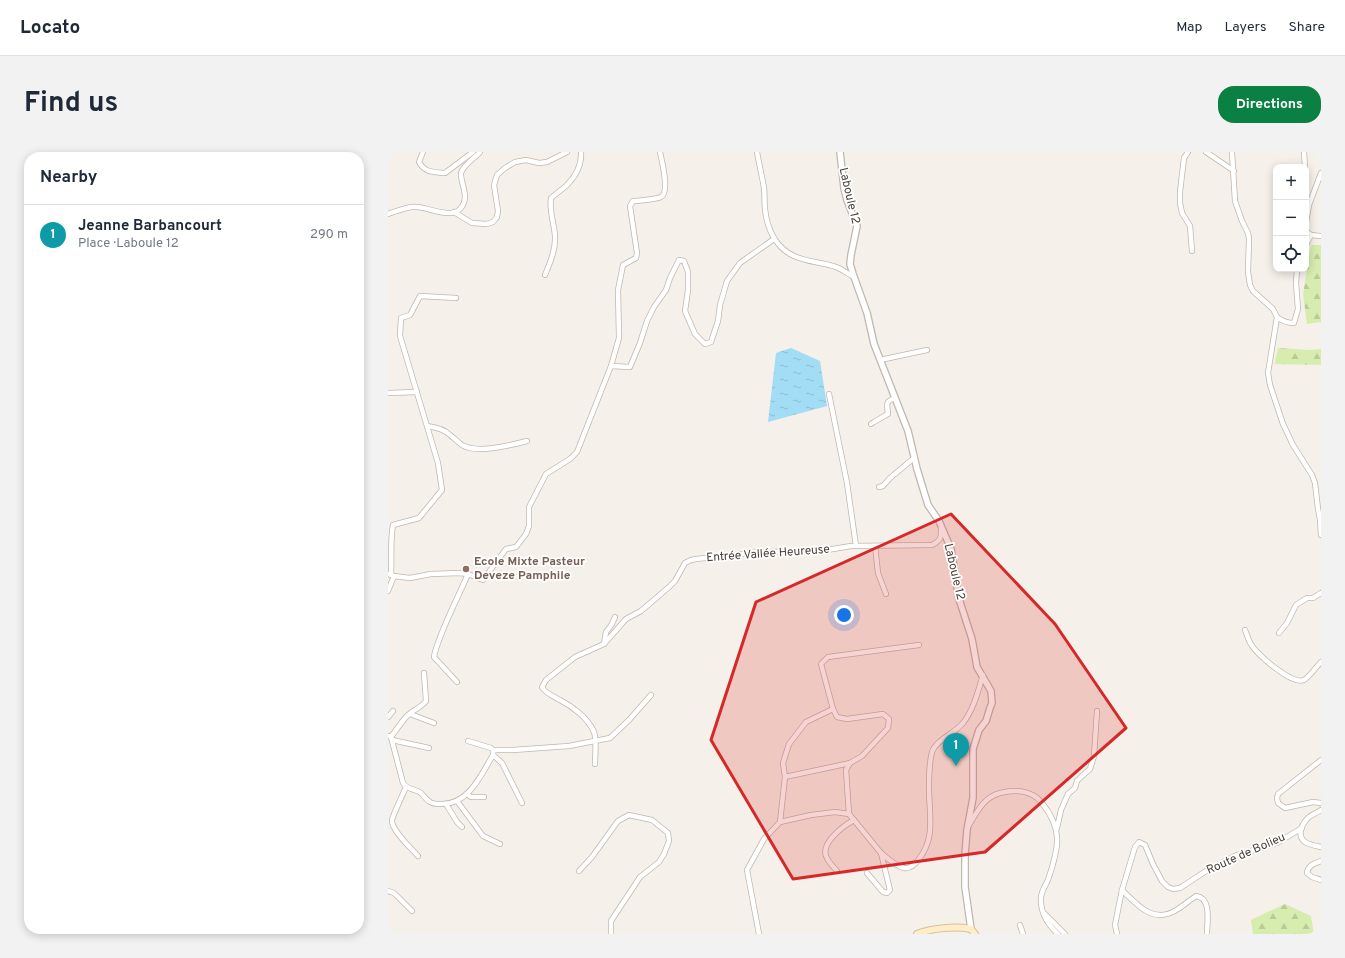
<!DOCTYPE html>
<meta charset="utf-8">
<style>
body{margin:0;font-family:Overpass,sans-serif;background:#f2f2f3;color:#1f2937}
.controls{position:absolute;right:12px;top:12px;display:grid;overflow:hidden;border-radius:8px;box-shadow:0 2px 10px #0003}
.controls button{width:36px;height:36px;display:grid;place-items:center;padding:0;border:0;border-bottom:1px solid #e0e1e3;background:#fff;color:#1f2937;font:20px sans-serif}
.you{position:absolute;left:456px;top:463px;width:14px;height:14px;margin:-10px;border:3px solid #fff;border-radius:50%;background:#1a73e8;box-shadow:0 0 0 6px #1a73e833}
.badge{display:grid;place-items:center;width:26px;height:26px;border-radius:50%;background:#0b8043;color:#fff;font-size:13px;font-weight:700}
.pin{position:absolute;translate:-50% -33px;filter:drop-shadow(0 1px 2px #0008)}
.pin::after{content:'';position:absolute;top:21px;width:14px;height:12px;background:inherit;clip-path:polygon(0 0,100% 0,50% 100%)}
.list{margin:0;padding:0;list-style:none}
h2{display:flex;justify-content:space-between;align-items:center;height:52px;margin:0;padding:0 16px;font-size:17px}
h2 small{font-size:13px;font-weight:400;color:#747a83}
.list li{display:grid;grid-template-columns:26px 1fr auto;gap:12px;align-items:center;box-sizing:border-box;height:60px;padding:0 16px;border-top:1px solid #e0e1e3}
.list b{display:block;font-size:15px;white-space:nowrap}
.list p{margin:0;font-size:13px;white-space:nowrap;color:#747a83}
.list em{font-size:13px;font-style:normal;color:#747a83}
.icon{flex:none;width:22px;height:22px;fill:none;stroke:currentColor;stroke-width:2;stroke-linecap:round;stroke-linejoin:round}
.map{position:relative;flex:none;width:933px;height:782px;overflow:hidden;border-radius:16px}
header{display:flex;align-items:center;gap:24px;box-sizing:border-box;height:56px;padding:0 20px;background:#fff;border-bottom:1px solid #e0e1e3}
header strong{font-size:19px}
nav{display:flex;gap:22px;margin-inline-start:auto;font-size:14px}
.intro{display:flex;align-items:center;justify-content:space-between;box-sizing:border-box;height:96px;padding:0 24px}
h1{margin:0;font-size:28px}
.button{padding:10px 18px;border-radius:16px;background:#0b8043;color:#fff;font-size:14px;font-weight:700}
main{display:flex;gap:24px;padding:0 24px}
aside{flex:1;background:#fff;border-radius:16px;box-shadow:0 2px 10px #0003}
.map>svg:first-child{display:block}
.forest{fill:url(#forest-firs)}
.water{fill:url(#water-ripples)}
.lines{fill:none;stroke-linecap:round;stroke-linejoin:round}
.minor-casing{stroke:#c2b7ab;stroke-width:6}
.tertiary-casing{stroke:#c2b7ab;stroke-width:8}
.secondary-casing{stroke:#d8c096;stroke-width:8}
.minor{stroke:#fff;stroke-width:4.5}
.tertiary{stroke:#fff;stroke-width:5.5}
.secondary{stroke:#ffecc9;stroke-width:6}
.marked{fill:#d62828;fill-opacity:0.2;stroke:#d62828;stroke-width:3;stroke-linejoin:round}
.education-dot{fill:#8d6e63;stroke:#fff;stroke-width:1.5}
.labels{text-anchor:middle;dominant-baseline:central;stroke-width:3.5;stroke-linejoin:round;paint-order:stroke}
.street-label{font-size:12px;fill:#4a4037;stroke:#fff}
.education-label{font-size:12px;font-weight:bold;fill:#785e54;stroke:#fff;text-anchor:start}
</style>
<header>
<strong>Locato</strong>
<nav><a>Map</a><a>Layers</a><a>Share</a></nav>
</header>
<div class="intro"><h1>Find us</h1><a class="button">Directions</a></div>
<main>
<aside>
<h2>Nearby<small></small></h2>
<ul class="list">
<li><span class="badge" style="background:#0f9aa8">1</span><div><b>Jeanne Barbancourt</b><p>Place · Laboule 12</p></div><em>290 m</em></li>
</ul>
</aside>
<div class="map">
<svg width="933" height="782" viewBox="0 0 933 782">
<defs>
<pattern id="forest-firs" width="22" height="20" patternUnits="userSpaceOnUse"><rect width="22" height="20" fill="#d7ecaf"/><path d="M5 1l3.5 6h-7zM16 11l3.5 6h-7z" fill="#bacb97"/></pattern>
<pattern id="water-ripples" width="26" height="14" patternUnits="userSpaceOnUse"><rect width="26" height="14" fill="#a2dcf5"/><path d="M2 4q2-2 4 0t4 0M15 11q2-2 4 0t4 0" fill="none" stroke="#8dbed3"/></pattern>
</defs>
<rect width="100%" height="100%" fill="#f5f0e9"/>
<g class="forest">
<path d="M 923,93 L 933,93 L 933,170 L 919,172 L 915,142 Z"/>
<path d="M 890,196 L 922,198 L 933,197 L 933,213 L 887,212 Z"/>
<path d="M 897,752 L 923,764 L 926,782 L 865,782 L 863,768 Z"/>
</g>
<path class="water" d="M 403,196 L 432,209 L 439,254 L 380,270 L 388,201 Z"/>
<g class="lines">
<defs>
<g id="minor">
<path d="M 35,0 L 31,10 C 37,21 46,20 57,21 L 85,0"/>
<path d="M 369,0 C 371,12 374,24 376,36 C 377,43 376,50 377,57 C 379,77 388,96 406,104 C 419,110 432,110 445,114 C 453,116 458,121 466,125"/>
<path d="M 800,0 L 796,6 L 792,40 L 792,51 L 794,61 L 802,74 L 804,99"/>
<path d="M 818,0 L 846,19"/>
<path d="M 844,0 L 847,49 L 854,69 L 860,81 L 861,87 L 860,120 L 862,133 L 865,139 L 885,157 L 889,165 L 880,221 L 882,233 L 895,272 L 905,293 L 924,323 L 927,331 L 930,357 L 932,367 L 933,383"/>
<path d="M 916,0 L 917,15"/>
<path d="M 918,44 L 921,53"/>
<path d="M 66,60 L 84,71 L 99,72 L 105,70 L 109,65 L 110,59 L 106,33 L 109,23 L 117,16 L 127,10 L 138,8 L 151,11 L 159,10 L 179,0"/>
<path d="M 0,62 C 8,59 16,56 24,55 C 37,53 61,68 72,57 C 83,46 72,31 73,21 C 75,13 87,6 92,0"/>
<path d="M 918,70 L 921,53 L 933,21"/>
<path d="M 918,79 L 923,83 L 918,93"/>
<path d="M 923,83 L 933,84"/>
<path d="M 157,123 C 162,111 168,97 167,84 C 166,70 161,60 163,46 C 168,42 173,38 178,34 C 187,25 194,13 193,0"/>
<path d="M 889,165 C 894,169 899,171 906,171 L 910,157 L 908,131 L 909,117"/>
<path d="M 492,208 L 539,198"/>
<path d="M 223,214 L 231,186 L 230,138 L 235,113 L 248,106 L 249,101 L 242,54 L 245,49 C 250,49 269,47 273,45 C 282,40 274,10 272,0"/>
<path d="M 0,241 L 29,240"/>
<path d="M 441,242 L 459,331 L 468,394"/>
<path d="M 483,272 L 486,270 L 498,263 L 500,262 C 499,251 497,250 507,246"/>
<path d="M 39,274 C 47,275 56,277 62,283 C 66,286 70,290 74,293 C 88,302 124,293 139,289"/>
<path d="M 491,335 L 495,334 L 502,326 L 526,306"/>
<path d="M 487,394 L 490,421 L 498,442"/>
<path d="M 0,422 L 6,424 L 22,426 L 43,422 L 71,421 L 80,422 L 95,428 L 118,397 L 128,395 L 138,382 L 141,374 L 141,355 L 158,322 L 182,307 L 189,300 L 223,214 L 242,215 L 252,191 L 259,169 L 266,155 L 278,138 L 282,126 L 291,108 L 296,109 L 300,120 L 300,138 L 297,159 L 307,182 L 317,192 L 323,190 L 330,169 L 332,153 L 339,129 L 352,111 L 386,87"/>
<path d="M 3,422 C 4,407 2,387 5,373 L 31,366 L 54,338 L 50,311 L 12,184 L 13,166 L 22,163 L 32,144 L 68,146"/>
<path d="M 0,439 L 6,424"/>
<path d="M 857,478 C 859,482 860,488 863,492 C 868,502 904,533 916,528 C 921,525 929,514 933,510"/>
<path d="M 891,481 L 899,471 L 908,453 L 919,446 L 925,446 L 933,441"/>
<path d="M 216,492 L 218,480 L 224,472 L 227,465"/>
<path d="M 69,530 L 46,505 L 47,500 C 55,473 69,448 80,422"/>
<path d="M 22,562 L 46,571"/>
<path d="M 0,565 L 5,559"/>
<path d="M 1,584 L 3,585 C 8,578 13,571 18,565 C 24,558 33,556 38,549 L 36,521"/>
<path d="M 3,585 L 15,631 C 20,639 27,636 33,641 C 36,644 38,648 42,650 C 45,652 50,652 54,652 C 81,652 93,623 105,603 L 105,598 L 103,596 L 80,589"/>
<path d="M 4,588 L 41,596"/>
<path d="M 105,598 L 125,598 L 181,594 L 222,586 L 241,568 L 263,543"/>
<path d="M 105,603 L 114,611 L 134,651"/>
<path d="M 933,608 L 890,642 L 889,646 L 890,651 L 897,656 L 925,650 L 933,651"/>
<path d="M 462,611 L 458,618 L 461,662 L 493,701 L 502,738 L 499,741 L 495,740 L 479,721"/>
<path d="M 207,612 C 207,602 209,589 206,580 C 200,566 184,554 172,548 C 165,544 157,541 154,535 L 158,528 L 187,505 L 216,492 L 238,467 L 253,459 L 281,435 L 287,429 L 297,411 L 303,408 L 308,407 L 372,400 L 433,399 L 463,394 L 544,393 C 554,388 553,385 553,375"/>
<path d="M 397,625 L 462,611 L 474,604 L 500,576 L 501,567 L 495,562 L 459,567 L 449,565 L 445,557 L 433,512 L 440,505 L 531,493"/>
<path d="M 18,635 C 15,642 5,663 4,668 C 3,678 23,696 30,704"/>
<path d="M 79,642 L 83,645 L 96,645"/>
<path d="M 69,649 L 95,684 L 112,692"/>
<path d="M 58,652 L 69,670 L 74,675"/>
<path d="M 933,658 C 929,661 922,663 919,667 C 913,674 909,684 917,690 C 922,693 928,694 933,695"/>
<path d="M 392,670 L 397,625 L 395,611 L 401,592 L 418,570 L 445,557"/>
<path d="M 581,673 C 589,660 596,645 612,641 C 627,637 644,638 654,651 C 675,677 671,695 661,725 C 659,732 654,737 653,745 C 652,760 659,772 670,782"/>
<path d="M 669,676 L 673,658 L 680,642 L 687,636 L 689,629 L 694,624 L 702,617 L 706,604 L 709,559"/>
<path d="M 493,701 C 499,706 507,714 516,716 C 522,717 528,712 531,707 C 548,685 541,662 541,636 C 541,625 541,611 544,600 C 548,588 567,581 575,571 C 586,557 590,539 595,523"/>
<path d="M 933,709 C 927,711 920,713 919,721 L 924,725 L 933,728"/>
<path d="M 191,719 L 204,705 L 230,669 L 241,663 L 264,668 L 280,681 L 281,689 L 276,702 L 271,710 L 252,725 L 223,769 L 223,782"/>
<path d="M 449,719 C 446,715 441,711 439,706 C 431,692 455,674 466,668"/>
<path d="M 734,738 C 750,754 766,773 790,757 C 796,753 802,748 808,744 C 824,746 819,770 819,782"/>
<path d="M 0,739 L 6,741 L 24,759"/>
<path d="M 657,762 L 677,782"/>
<path d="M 632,773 L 635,782"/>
<path d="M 371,782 L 359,718 L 376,687 L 392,670 L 423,663 L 447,660 L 461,662"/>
<path d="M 729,782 L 727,773 L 734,738 L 747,695 L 751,690 L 757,693 L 765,712 L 774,729 L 780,735 L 785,737 L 792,736 L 818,719 L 849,703 L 889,691 L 914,676"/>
</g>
<path id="tertiary" d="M 452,0 L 456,36 L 459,48 L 469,74 L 463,103 L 462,112 L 465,122 L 479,161 L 486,192 L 520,279 L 529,317 L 540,353 L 551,369 L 563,397 L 571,447 L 584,487 L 589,515 L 603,539 L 604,551 L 602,556 L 598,569 L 591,578 L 585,597 L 585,646 L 579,678 L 577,703 L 577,735 L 583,777"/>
<path id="secondary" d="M 529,782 C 543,776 568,774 583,777 L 587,782"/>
</defs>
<use href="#minor" class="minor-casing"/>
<use href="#tertiary" class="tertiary-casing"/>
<use href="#secondary" class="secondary-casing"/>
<use href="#minor" class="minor"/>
<use href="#tertiary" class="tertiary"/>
<use href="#secondary" class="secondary"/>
</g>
<path class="marked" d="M 563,362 L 667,472 L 738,576 L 597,700 L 405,727 L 323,588 L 368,450 Z"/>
<circle class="education-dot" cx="78" cy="417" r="4"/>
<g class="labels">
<g class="street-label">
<text transform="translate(461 44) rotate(77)">Laboule 12</text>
<text transform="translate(380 402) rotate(-4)">Entrée Vallée Heureuse</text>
<text transform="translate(566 420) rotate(77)">Laboule 12</text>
<text transform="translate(858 702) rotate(-24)">Route de Bolieu</text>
</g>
<g class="education-label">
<text x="86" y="410">Ecole Mixte Pasteur<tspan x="86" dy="14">Deveze Pamphile</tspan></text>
</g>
</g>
</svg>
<div class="controls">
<button>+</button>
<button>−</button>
<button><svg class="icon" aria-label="locate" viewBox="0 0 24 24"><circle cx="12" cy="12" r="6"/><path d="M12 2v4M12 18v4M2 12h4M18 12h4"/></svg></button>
</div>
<div class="you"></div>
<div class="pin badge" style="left:568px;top:614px;background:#0f9aa8">1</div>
</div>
</main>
